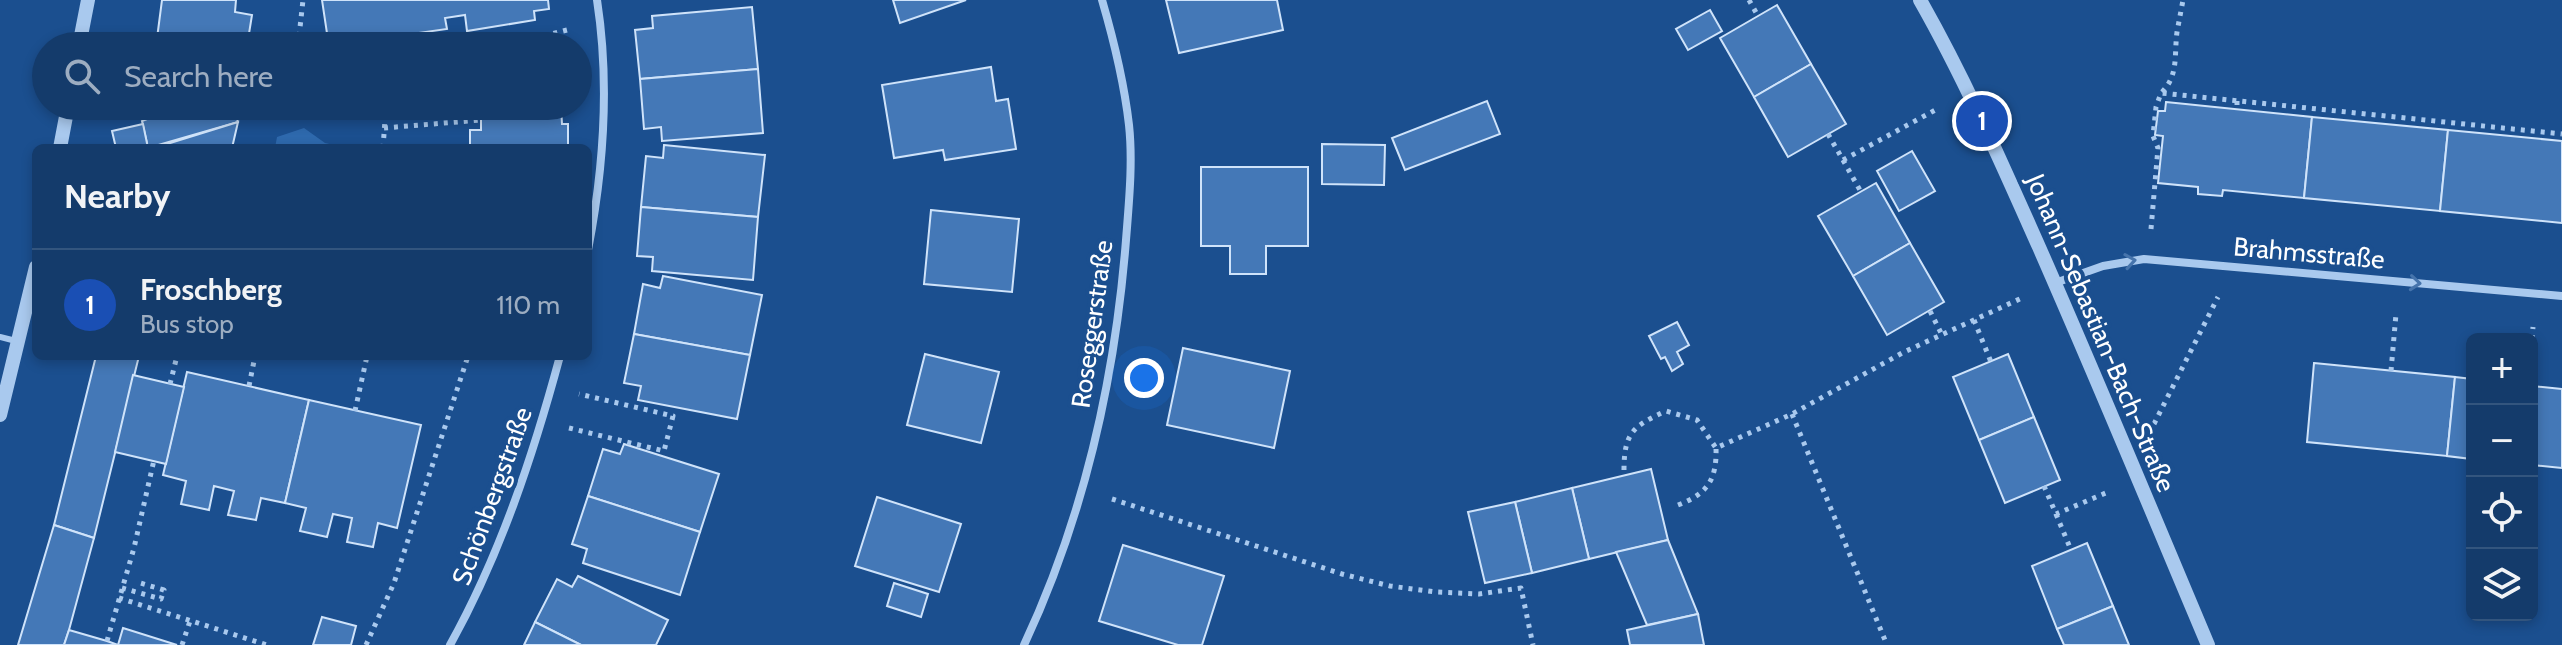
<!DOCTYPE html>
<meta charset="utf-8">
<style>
body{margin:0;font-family:Cabin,sans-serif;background:#214673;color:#f1f3f6}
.controls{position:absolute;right:24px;bottom:24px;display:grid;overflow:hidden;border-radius:12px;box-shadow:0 4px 12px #0003}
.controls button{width:72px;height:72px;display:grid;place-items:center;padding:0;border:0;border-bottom:2px solid #33557e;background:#143b6b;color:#f1f3f6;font:40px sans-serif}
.you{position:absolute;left:1144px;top:378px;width:28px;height:28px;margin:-20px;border:6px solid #fff;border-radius:50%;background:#1a73e8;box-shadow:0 0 0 12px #1a73e833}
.badge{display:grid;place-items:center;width:52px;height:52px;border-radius:50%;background:#bca0f2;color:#fff;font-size:26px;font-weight:700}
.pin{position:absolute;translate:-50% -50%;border:4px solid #fff;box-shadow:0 2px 8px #0006}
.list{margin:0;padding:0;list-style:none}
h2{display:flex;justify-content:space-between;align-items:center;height:104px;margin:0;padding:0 32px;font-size:34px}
h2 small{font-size:26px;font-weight:400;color:#9dadc1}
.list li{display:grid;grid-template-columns:52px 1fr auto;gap:24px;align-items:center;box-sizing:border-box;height:112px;padding:0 32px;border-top:2px solid #33557e}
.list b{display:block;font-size:30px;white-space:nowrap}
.list p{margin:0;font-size:26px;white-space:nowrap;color:#9dadc1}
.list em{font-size:26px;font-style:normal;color:#9dadc1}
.icon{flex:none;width:44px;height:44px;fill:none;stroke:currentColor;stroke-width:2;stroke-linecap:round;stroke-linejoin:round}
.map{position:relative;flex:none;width:2562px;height:645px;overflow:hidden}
.search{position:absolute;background:#143b6b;box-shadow:0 4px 12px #0003;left:32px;top:32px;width:560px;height:88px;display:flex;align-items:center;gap:20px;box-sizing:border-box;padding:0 28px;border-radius:44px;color:#9dadc1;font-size:30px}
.panel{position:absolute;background:#143b6b;box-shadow:0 4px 12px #0003;left:32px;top:144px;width:560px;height:216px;border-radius:12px}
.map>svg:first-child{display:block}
.green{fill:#2e69ad}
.building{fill:#4478b7;stroke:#cfe3fa;stroke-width:2}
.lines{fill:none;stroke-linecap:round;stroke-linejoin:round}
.path{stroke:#a9c9ee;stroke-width:5;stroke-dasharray:4 6;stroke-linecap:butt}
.service{stroke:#a9c9ee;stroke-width:6}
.minor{stroke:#a9c9ee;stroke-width:8}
.tertiary{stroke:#a9c9ee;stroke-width:14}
.oneway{stroke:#4674ac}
.labels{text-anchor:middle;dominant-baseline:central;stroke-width:8;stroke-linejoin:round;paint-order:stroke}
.street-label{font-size:26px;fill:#fff;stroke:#1b4f8f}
</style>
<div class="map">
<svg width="2562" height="645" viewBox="0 0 2562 645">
<rect width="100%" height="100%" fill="#1b4f8f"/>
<path class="green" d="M 304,128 L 325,143 L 347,148 L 275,148 L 277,137 Z"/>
<g class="building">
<path d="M 162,0 L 236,0 L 235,12 L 252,15 L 247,46 L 156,46 Z"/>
<path d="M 322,0 L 548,0 L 549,9 L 534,11 L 535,20 L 467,31 L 465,15 L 445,18 L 447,29 L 397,36 L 399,46 L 376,46 L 375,38 L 344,43 L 342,37 L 328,40 Z"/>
<path d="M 893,0 L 966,0 L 900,23 Z"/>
<path d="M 1166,0 L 1277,0 L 1283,30 L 1179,53 Z"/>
<path d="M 1777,5 L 1811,64 L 1754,97 L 1720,38 Z"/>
<path d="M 752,7 L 758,69 L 640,79 L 635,30 L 653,28 L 652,16 Z"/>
<path d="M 1710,10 L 1722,31 L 1688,50 L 1676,29 Z"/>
<path d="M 1811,64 L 1846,124 L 1788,157 L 1754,97 Z"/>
<path d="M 991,67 L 996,101 L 1008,99 L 1016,149 L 945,160 L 943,150 L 894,158 L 882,85 Z"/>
<path d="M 758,69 L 763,133 L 662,141 L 661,127 L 644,129 L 640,79 Z"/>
<path d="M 1487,101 L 1500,134 L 1405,170 L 1392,138 Z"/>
<path d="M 2166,102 L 2312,117 L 2304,198 L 2223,190 L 2222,196 L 2198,194 L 2198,187 L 2158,183 L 2163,136 L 2155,135 L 2158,111 L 2165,111 Z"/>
<path d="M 147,106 L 225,106 L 225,108 L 175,119 L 146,112 Z"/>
<path d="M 233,106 L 238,122 L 148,148 L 142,121 L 147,119 L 146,112 L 175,119 Z"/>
<path d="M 481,106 L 561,106 L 562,124 L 568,124 L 568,148 L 470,148 L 470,130 L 481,130 Z"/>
<path d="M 2312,117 L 2448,130 L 2440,211 L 2304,198 Z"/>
<path d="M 238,122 L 232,148 L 154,148 Z"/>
<path d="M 143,124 L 148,148 L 116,148 L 112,131 Z"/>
<path d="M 2448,130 L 2562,141 L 2562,223 L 2440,211 Z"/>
<path d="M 1322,144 L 1385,145 L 1384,185 L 1322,184 Z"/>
<path d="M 664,145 L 765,155 L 758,217 L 641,207 L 646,156 L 663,158 Z"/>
<path d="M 1912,151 L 1935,191 L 1899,211 L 1877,171 Z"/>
<path d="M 1201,167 L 1308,167 L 1308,246 L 1266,246 L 1266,274 L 1230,274 L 1230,246 L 1201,246 Z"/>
<path d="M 1876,183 L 1910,243 L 1853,276 L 1818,216 Z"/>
<path d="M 641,207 L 758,217 L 753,280 L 652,271 L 653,257 L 637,256 Z"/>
<path d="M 931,210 L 1019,219 L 1012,292 L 924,284 Z"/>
<path d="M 1910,243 L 1944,302 L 1887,335 L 1853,276 Z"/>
<path d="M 663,276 L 762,295 L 750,355 L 634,334 L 643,284 L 660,288 Z"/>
<path d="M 1677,322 L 1689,345 L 1677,352 L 1683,364 L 1672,371 L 1665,357 L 1661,359 L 1649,336 Z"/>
<path d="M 634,334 L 750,355 L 737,419 L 638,400 L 641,386 L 624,383 Z"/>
<path d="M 1183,348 L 1290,371 L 1274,448 L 1167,425 Z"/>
<path d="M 925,354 L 999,372 L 981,443 L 907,425 Z"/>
<path d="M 2008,354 L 2034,417 L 1979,440 L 1953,377 Z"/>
<path d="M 96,356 L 139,356 L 94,538 L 54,525 Z"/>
<path d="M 2314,363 L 2455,377 L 2447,456 L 2307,442 Z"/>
<path d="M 187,372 L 309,400 L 285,503 L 261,498 L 256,520 L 228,515 L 234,491 L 214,486 L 209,510 L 181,504 L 186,481 L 163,475 Z"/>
<path d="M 133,375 L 184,387 L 166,464 L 115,452 Z"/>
<path d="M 2455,377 L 2472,379 L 2472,459 L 2447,456 Z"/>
<path d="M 2532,386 L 2562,389 L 2562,468 L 2532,465 Z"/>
<path d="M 309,400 L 421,425 L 397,528 L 378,523 L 373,547 L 347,542 L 352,518 L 333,514 L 327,537 L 300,531 L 306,508 L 285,503 Z"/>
<path d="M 2034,417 L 2060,480 L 2005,503 L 1979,440 Z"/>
<path d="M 624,444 L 719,474 L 700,532 L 588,496 L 603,449 L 620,454 Z"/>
<path d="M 1651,469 L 1668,540 L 1589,559 L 1572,488 Z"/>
<path d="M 1572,488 L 1589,559 L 1532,573 L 1515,502 Z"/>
<path d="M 588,496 L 700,532 L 680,595 L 583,563 L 587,549 L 572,544 Z"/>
<path d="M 877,497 L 961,524 L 939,592 L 855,566 Z"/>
<path d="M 1515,502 L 1532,573 L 1485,583 L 1468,512 Z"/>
<path d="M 54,525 L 94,538 L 69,630 L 64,645 L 18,645 Z"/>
<path d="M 1668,540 L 1698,614 L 1647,625 L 1616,552 Z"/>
<path d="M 2087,543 L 2113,606 L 2057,629 L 2032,566 Z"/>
<path d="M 1123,545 L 1224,576 L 1202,645 L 1178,645 L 1099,621 Z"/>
<path d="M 578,576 L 668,620 L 656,645 L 581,645 L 535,622 L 557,579 L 572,587 Z"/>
<path d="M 894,583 L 928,594 L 921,617 L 887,606 Z"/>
<path d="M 2113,606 L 2129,645 L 2064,645 L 2057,629 Z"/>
<path d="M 1698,614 L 1704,645 L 1630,645 L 1627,630 Z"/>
<path d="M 322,617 L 356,626 L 351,645 L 313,645 Z"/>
<path d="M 535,622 L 581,645 L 524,645 Z"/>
<path d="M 123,628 L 177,645 L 118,645 Z"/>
<path d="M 69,630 L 107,641 L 118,645 L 64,645 Z"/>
</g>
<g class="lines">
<g class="path">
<path d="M 1749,0 L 1758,16"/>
<path d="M 298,46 L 303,0"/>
<path d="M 505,46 L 571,29"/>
<path d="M 2162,92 C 2179,75 2174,54 2177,32 C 2179,21 2181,11 2183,0"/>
<path d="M 2237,101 L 2237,109"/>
<path d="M 235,115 L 268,106"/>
<path d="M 384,128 L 481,120"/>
<path d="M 1828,134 L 1843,160 L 1939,108"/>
<path d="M 383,148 L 386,106"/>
<path d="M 1843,160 L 1861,192"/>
<path d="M 2151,229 L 2158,148 L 2153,136 L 2156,107 L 2161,93 L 2562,134"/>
<path d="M 1930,311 L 1942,335"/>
<path d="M 1974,320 L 1991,362"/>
<path d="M 2532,339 L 2533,327"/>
<path d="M 2391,371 L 2396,314"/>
<path d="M 170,384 L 177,356"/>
<path d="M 249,386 L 255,356"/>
<path d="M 355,411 L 367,356"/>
<path d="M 1792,414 L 1887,645"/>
<path d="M 2154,424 L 2218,297"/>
<path d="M 569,428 L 664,451 L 673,416 L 579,394"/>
<path d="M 1624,470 C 1624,433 1633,426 1666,411 L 1697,420 L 1716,448 L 1792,414 L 1904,352 L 2024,297"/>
<path d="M 2044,486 L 2056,514 L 2108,492"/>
<path d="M 1112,499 L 1342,574 L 1390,586 L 1436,592 L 1479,594 L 1521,588 L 1533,645"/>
<path d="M 1678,505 C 1707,494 1717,480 1716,448"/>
<path d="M 2056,514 L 2071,550"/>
<path d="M 122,588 L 161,599 L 164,590 L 137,582"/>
<path d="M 119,598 L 267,645"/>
<path d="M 107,641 L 134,548 L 154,460"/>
<path d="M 182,645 L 190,621"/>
<path d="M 366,645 L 394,583 L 468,356"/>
</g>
<path class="service" d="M 0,337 L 16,341"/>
<g class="minor">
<path d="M 588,250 C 604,167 610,84 597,0"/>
<path d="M 2055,283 L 2103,266 L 2144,259 L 2562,296"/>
<path d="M 450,645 C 500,555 533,456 560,356"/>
<path d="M 1024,645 C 1083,519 1115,379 1126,240 C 1129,202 1133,162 1129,125 C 1124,82 1114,41 1102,0"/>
</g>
<g class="tertiary">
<path d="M 1920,0 C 1965,79 2002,164 2039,247 C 2097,379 2152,512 2208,645"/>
<path d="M 79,46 L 88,0"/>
<path d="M 60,148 L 68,106"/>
<path d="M 0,415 L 36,267"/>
</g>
</g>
<defs><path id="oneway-chevron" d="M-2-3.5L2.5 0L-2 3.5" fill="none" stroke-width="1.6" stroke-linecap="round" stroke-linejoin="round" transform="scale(2)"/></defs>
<g class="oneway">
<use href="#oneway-chevron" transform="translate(2130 261) rotate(-9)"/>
<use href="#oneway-chevron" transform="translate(2415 283) rotate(5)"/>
</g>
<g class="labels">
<g class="street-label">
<text transform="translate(2309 253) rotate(5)">Brahmsstraße</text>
<text transform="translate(1092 324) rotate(-82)">Roseggerstraße</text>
<text transform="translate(2101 333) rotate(67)">Johann-Sebastian-Bach-Straße</text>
<text transform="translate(492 496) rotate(-70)">Schönbergstraße</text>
</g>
</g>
</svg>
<div class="controls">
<button>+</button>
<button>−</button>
<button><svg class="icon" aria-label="locate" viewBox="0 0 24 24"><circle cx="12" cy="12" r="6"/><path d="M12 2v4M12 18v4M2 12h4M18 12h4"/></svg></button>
<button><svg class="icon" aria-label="layers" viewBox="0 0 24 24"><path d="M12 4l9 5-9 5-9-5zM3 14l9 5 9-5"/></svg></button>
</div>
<div class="you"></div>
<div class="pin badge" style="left:1982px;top:121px;background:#1a4fb4">1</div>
<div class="search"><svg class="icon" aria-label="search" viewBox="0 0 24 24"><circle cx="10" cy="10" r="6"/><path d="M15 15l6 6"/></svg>Search here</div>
<section class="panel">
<h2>Nearby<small></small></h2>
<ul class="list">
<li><span class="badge" style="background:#1a4fb4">1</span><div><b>Froschberg</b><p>Bus stop</p></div><em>110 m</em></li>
</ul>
</section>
</div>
